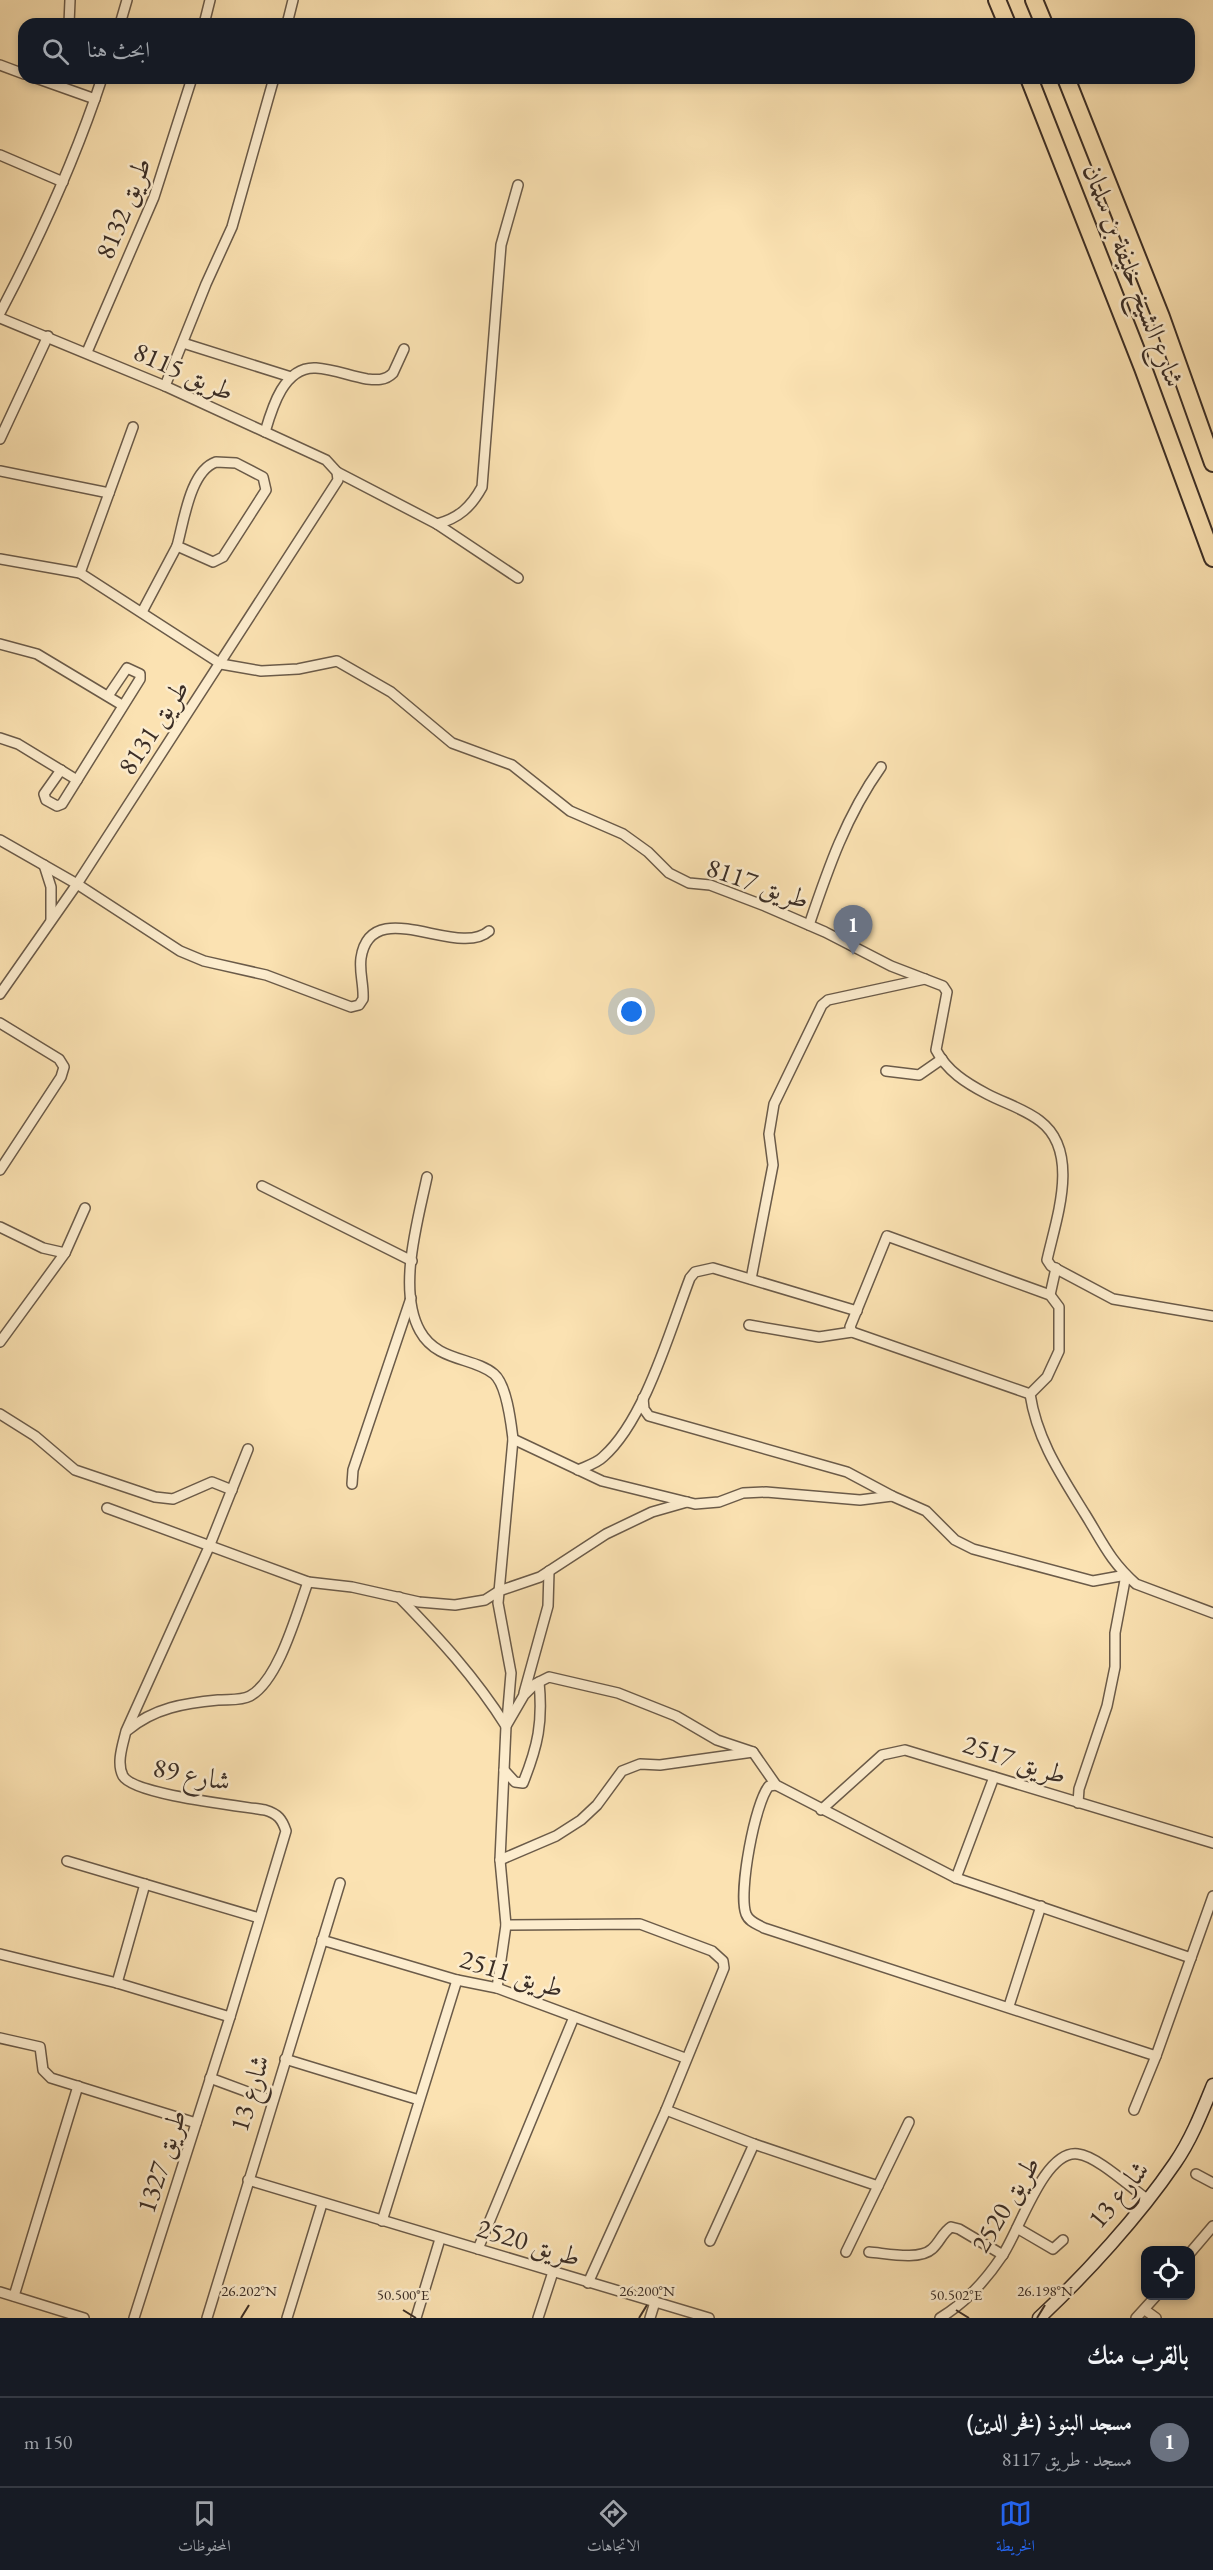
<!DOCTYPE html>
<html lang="ar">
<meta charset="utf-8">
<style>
body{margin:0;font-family:"EB Garamond",Amiri,serif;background:#242831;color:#f1f3f6;direction:rtl}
.controls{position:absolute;right:18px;bottom:18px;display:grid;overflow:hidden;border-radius:12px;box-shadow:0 3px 9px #0003}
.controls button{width:54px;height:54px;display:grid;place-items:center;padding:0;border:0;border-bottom:2px solid #363941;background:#171b24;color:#f1f3f6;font:30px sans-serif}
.you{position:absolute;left:632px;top:1012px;width:21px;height:21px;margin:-15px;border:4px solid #fff;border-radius:50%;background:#1a73e8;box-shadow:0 0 0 9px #1a73e833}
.badge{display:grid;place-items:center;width:39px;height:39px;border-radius:50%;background:#2563eb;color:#fff;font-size:20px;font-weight:700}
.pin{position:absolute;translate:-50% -50px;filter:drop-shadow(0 2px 3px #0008)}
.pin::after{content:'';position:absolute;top:32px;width:21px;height:18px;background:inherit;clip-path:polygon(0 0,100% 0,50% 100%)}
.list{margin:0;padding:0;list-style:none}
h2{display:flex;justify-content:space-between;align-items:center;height:78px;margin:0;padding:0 24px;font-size:26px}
h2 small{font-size:20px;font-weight:400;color:#9ea1a6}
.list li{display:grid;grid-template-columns:39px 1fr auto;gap:18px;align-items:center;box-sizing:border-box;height:90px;padding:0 24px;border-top:2px solid #363941}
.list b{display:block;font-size:22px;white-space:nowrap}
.list p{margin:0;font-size:20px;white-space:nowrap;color:#9ea1a6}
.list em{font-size:20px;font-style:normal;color:#9ea1a6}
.icon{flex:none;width:33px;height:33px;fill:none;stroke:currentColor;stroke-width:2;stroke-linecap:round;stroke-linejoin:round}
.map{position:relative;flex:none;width:1213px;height:2318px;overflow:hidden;direction:ltr}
.search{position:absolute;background:#171b24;box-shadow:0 3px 9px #0003;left:18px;right:18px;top:18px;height:66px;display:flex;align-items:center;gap:15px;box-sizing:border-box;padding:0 21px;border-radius:18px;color:#9ea1a6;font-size:22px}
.sheet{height:168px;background:#171b24}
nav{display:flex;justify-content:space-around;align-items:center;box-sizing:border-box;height:84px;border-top:2px solid #363941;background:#171b24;font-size:16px;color:#9ea1a6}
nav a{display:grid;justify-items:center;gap:3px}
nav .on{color:#2563eb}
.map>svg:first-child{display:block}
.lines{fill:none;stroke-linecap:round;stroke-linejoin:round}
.street-casing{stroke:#6b5b49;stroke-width:12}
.secondary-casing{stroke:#3b2e26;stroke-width:15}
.highway-casing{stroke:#3b2e26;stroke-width:20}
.street{stroke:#fceccd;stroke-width:9}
.secondary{stroke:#fceccd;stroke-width:12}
.highway{stroke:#fbe2b2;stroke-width:16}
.ticks{fill:none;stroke:#3b2e26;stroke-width:2}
.labels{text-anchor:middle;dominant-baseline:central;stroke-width:5;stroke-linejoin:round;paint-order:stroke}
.street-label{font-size:27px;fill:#3b2e26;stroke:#fceccd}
.ticks-label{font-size:15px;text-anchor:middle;fill:#3b2e26;stroke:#fceccd;stroke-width:5;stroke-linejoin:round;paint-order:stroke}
</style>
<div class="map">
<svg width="1213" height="2318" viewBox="0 0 1213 2318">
<rect width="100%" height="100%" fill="#fbe2b2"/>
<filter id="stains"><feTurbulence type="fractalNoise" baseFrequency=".00333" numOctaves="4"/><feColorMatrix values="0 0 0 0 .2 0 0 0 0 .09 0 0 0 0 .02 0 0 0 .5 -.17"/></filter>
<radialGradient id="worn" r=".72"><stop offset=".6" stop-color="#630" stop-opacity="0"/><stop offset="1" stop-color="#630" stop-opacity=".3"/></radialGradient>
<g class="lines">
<defs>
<g id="street">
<path d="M 69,24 L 70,0"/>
<path d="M 120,24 L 127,0"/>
<path d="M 204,24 L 210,0"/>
<path d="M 287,24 L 293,0"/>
<path d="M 0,65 L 24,74"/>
<path d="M 36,78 L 95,99"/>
<path d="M 0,155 L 63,182"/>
<path d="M 0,313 C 40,237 75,160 102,78"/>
<path d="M 0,318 L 165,386 L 326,460 L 337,472 L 338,480 L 77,884 L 0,994"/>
<path d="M 183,343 L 291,377"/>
<path d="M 87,352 L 154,197 L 192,78"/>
<path d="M 165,386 L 206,284 L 232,227 L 274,78"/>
<path d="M 265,432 C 272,408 284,366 316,368 C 333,369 350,376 367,379 C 376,380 385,381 393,373 L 404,349"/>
<path d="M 0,439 L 48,336"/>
<path d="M 216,462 L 236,463 L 263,477 L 266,490 L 223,557 L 213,562 L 177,546 C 184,521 190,471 216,462 Z"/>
<path d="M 0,471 L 109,493"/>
<path d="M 337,472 L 437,524 L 518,578"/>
<path d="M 437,524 C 459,518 471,507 482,487 L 501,245 L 518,185"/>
<path d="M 0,559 L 80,573 L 221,664 L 261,671 L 298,669 L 337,661 L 391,692 L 452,743 L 512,765 L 570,811 L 623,834 L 648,852 L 669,873 L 689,883 L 710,885 L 765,906 L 825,932 L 891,966 L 943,986 L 947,992 L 936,1050 C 947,1071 966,1083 987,1094 C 1004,1103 1025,1109 1040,1121 C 1081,1152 1056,1219 1047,1260 L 1051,1266 L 1113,1299 L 1213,1316"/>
<path d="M 80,573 L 133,427"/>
<path d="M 142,612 L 177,546"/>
<path d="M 0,644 L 37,654 L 122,705"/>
<path d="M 0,738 L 18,744 L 77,780"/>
<path d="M 61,770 L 44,794 L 46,800 L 57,806 L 62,804 L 140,679 L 140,674 L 127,668 L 108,696"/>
<path d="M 0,840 L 77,884 L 180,951 L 204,961 L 266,975 L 351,1007 L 359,1005 L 363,999 C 364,985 359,972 361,958 C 371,893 458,959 489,931"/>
<path d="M 44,865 L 51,887 L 51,920"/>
<path d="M 809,925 C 828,869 846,816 881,767"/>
<path d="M 0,1023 L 59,1059 L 64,1067 L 61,1077 L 0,1170"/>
<path d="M 886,1071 L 919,1075 L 942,1059"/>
<path d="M 427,1177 C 418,1220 397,1290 420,1331 C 437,1362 474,1357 494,1374 C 507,1385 511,1423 513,1439 L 498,1603 L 511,1673 L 507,1721"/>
<path d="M 262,1186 L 412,1261"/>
<path d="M 0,1227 L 43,1248 L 65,1253"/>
<path d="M 751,1279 L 773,1165 L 769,1134 L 774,1104 L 822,1005 L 828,1000 L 925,979"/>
<path d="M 1050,1295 L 1056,1268"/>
<path d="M 749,1325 L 819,1337 L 852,1332 L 1030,1394"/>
<path d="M 852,1332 L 850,1327 L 887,1236 L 1050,1295 L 1059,1307 L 1059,1351 L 1047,1377 L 1030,1394 C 1037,1440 1061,1475 1085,1514 C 1103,1543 1110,1561 1136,1584 L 1213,1613"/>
<path d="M 0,1342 L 65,1253 L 85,1208"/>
<path d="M 643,1398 L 644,1409 L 649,1416 L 847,1472 L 892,1496"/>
<path d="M 0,1414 L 35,1436 L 75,1470 L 155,1497 L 173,1499 L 212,1482 L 232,1490"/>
<path d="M 513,1439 L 602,1481 L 695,1504 L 719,1502 L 743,1493 L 766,1492 L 860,1500 L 892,1496 L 926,1511 L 955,1540 L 973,1549 L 1093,1581 L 1126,1575 L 1115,1633 L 1115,1667 L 1107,1706 L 1079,1789 L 1078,1803"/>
<path d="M 578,1470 C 587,1466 597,1463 603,1457 C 645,1420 670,1330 690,1278 L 695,1272 L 713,1268 L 857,1311"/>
<path d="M 352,1484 L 353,1470 L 411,1298"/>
<path d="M 107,1508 L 308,1582 L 352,1587 L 419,1602 L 455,1605 L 485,1600 L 499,1591 L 540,1577 L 606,1534 L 652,1512 L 687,1502"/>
<path d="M 399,1597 C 440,1639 475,1677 506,1726"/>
<path d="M 524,1693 L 548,1606 L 549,1571"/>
<path d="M 128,1730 C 154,1708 185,1703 218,1700 C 228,1699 241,1701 250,1696 C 279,1680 297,1612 308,1582"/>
<path d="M 504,1770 L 515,1782 L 523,1783 C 538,1746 543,1722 539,1682"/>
<path d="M 776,1785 L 769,1786 C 755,1802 738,1893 746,1914 C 749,1922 757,1924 764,1928 L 1156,2056"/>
<path d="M 821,1810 L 882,1755 L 905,1750 L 1213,1843"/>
<path d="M 500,1860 L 556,1836 L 581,1820 L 597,1805 L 622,1771 L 640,1764 L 660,1765 L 753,1752"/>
<path d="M 67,1861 L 259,1918"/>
<path d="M 956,1878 L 994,1777"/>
<path d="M 506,1925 L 640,1924 L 712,1951 L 723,1961 L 724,1968 L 666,2110 L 588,2283"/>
<path d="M 322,1940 L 457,1980 L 497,1988 L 685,2058"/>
<path d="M 0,1954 L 117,1983 L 230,2017"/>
<path d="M 117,1983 L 145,1884"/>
<path d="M 497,1988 L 506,1925 L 500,1860 L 506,1726 L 524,1695 L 535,1684 L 549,1677 L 618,1693 L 676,1716 L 717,1740 L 753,1752 L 776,1785 L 956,1878 L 1191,1958"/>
<path d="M 1009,2006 L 1041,1906"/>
<path d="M 0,2038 L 40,2047 L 43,2070 L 51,2078 L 196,2123"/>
<path d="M 285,2059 L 419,2100"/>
<path d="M 210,2078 L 272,2101"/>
<path d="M 666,2110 L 754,2144 L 878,2186"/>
<path d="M 1134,2110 L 1156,2056 L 1213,1896"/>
<path d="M 1196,2174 L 1213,2183"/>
<path d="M 248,2180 L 709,2318"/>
<path d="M 382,2221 L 457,1980"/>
<path d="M 1017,2228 L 1053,2249 L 1063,2240"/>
<path d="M 710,2241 L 754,2144"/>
<path d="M 478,2249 L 574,2017"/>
<path d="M 846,2252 L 909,2122"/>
<path d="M 869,2252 C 885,2253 919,2261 932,2249 C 940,2242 942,2233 951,2227 L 959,2229 L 1003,2255"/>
<path d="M 1190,2253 L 1213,2226"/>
<path d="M 0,2292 L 84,2318"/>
<path d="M 14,2296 L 78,2086"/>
<path d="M 1145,2310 L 1156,2318"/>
<path d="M 134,2318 L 230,2017 L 286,1831 C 282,1819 278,1814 265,1810 C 241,1806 134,1795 123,1776 C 116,1763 123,1744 126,1731 L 209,1547 L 248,1449"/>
<path d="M 207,2318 L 340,1883"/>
<path d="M 287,2318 L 322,2204"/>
<path d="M 416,2318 L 440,2239"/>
<path d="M 538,2318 L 553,2272"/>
<path d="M 650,2318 L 655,2302"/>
<path d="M 940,2318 C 965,2303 986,2280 1002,2256 C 1019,2232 1044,2149 1078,2154 C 1097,2156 1131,2188 1147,2199"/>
<path d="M 1136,2318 L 1156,2296"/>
</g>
<path id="secondary" d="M 1039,2318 C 1085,2275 1139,2216 1175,2163 C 1191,2140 1202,2112 1213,2085"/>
<g id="highway">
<path d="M 997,0 L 1007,24"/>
<path d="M 1034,0 L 1044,24"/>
<path d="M 1029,78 L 1143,368 L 1213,558"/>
<path d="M 1066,78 L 1161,317 L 1213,463"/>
</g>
</defs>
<use href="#street" class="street-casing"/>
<use href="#secondary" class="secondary-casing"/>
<use href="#highway" class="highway-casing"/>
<use href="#street" class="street"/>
<use href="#secondary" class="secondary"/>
<use href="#highway" class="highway"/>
</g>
<path class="ticks" d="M 403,2310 L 416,2318M 956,2310 L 969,2318M 241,2318 L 249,2305M 639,2318 L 647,2305M 1037,2318 L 1045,2305"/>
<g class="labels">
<g class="street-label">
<text transform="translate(123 208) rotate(-68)">طريق 8132</text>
<text transform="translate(1134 275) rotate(69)">شارع الشيخ خليفة بن سلمان</text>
<text transform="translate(184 371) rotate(24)">طريق 8115</text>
<text transform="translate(153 727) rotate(-57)">طريق 8131</text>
<text transform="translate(758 883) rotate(19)">طريق 8117</text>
<text transform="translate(1015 1759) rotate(18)">طريق 2517</text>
<text transform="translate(192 1774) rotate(11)">شارع 89</text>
<text transform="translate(512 1973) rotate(17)">طريق 2511</text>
<text transform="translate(249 2093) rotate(-73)">شارع 13</text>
<text transform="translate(161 2161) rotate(-72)">طريق 1327</text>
<text transform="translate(1118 2194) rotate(-50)">شارع 13</text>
<text transform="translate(1005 2204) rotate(-59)">طريق 2520</text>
<text transform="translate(529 2242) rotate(17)">طريق 2520</text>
</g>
</g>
<g class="ticks-label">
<text x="249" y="2296">26.202°N</text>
<text x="647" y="2296">26.200°N</text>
<text x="1045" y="2296">26.198°N</text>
<text x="403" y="2300">50.500°E</text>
<text x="956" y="2300">50.502°E</text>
</g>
<rect width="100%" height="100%" filter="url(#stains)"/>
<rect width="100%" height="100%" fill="url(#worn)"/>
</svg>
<div class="controls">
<button><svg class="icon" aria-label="locate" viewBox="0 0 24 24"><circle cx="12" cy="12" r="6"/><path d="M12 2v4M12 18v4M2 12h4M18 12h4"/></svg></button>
</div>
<div class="you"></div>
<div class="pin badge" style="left:853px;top:955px;background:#6b7280">1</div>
<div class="search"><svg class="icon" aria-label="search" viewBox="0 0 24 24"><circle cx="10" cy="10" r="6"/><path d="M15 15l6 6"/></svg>ابحث هنا</div>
</div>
<section class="sheet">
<h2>بالقرب منك<small></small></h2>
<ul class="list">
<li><span class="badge" style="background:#6b7280">1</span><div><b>مسجد البنوذ (فخر الدين)</b><p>مسجد · طريق 8117</p></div><em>150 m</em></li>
</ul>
</section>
<nav>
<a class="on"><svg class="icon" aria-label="map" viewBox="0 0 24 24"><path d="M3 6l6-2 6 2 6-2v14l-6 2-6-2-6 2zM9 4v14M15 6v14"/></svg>الخريطة</a>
<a><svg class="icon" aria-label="directions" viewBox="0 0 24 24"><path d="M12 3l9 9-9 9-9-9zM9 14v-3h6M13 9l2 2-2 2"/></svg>الاتجاهات</a>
<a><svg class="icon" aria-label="saved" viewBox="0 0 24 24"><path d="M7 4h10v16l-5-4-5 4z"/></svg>المحفوظات</a>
</nav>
